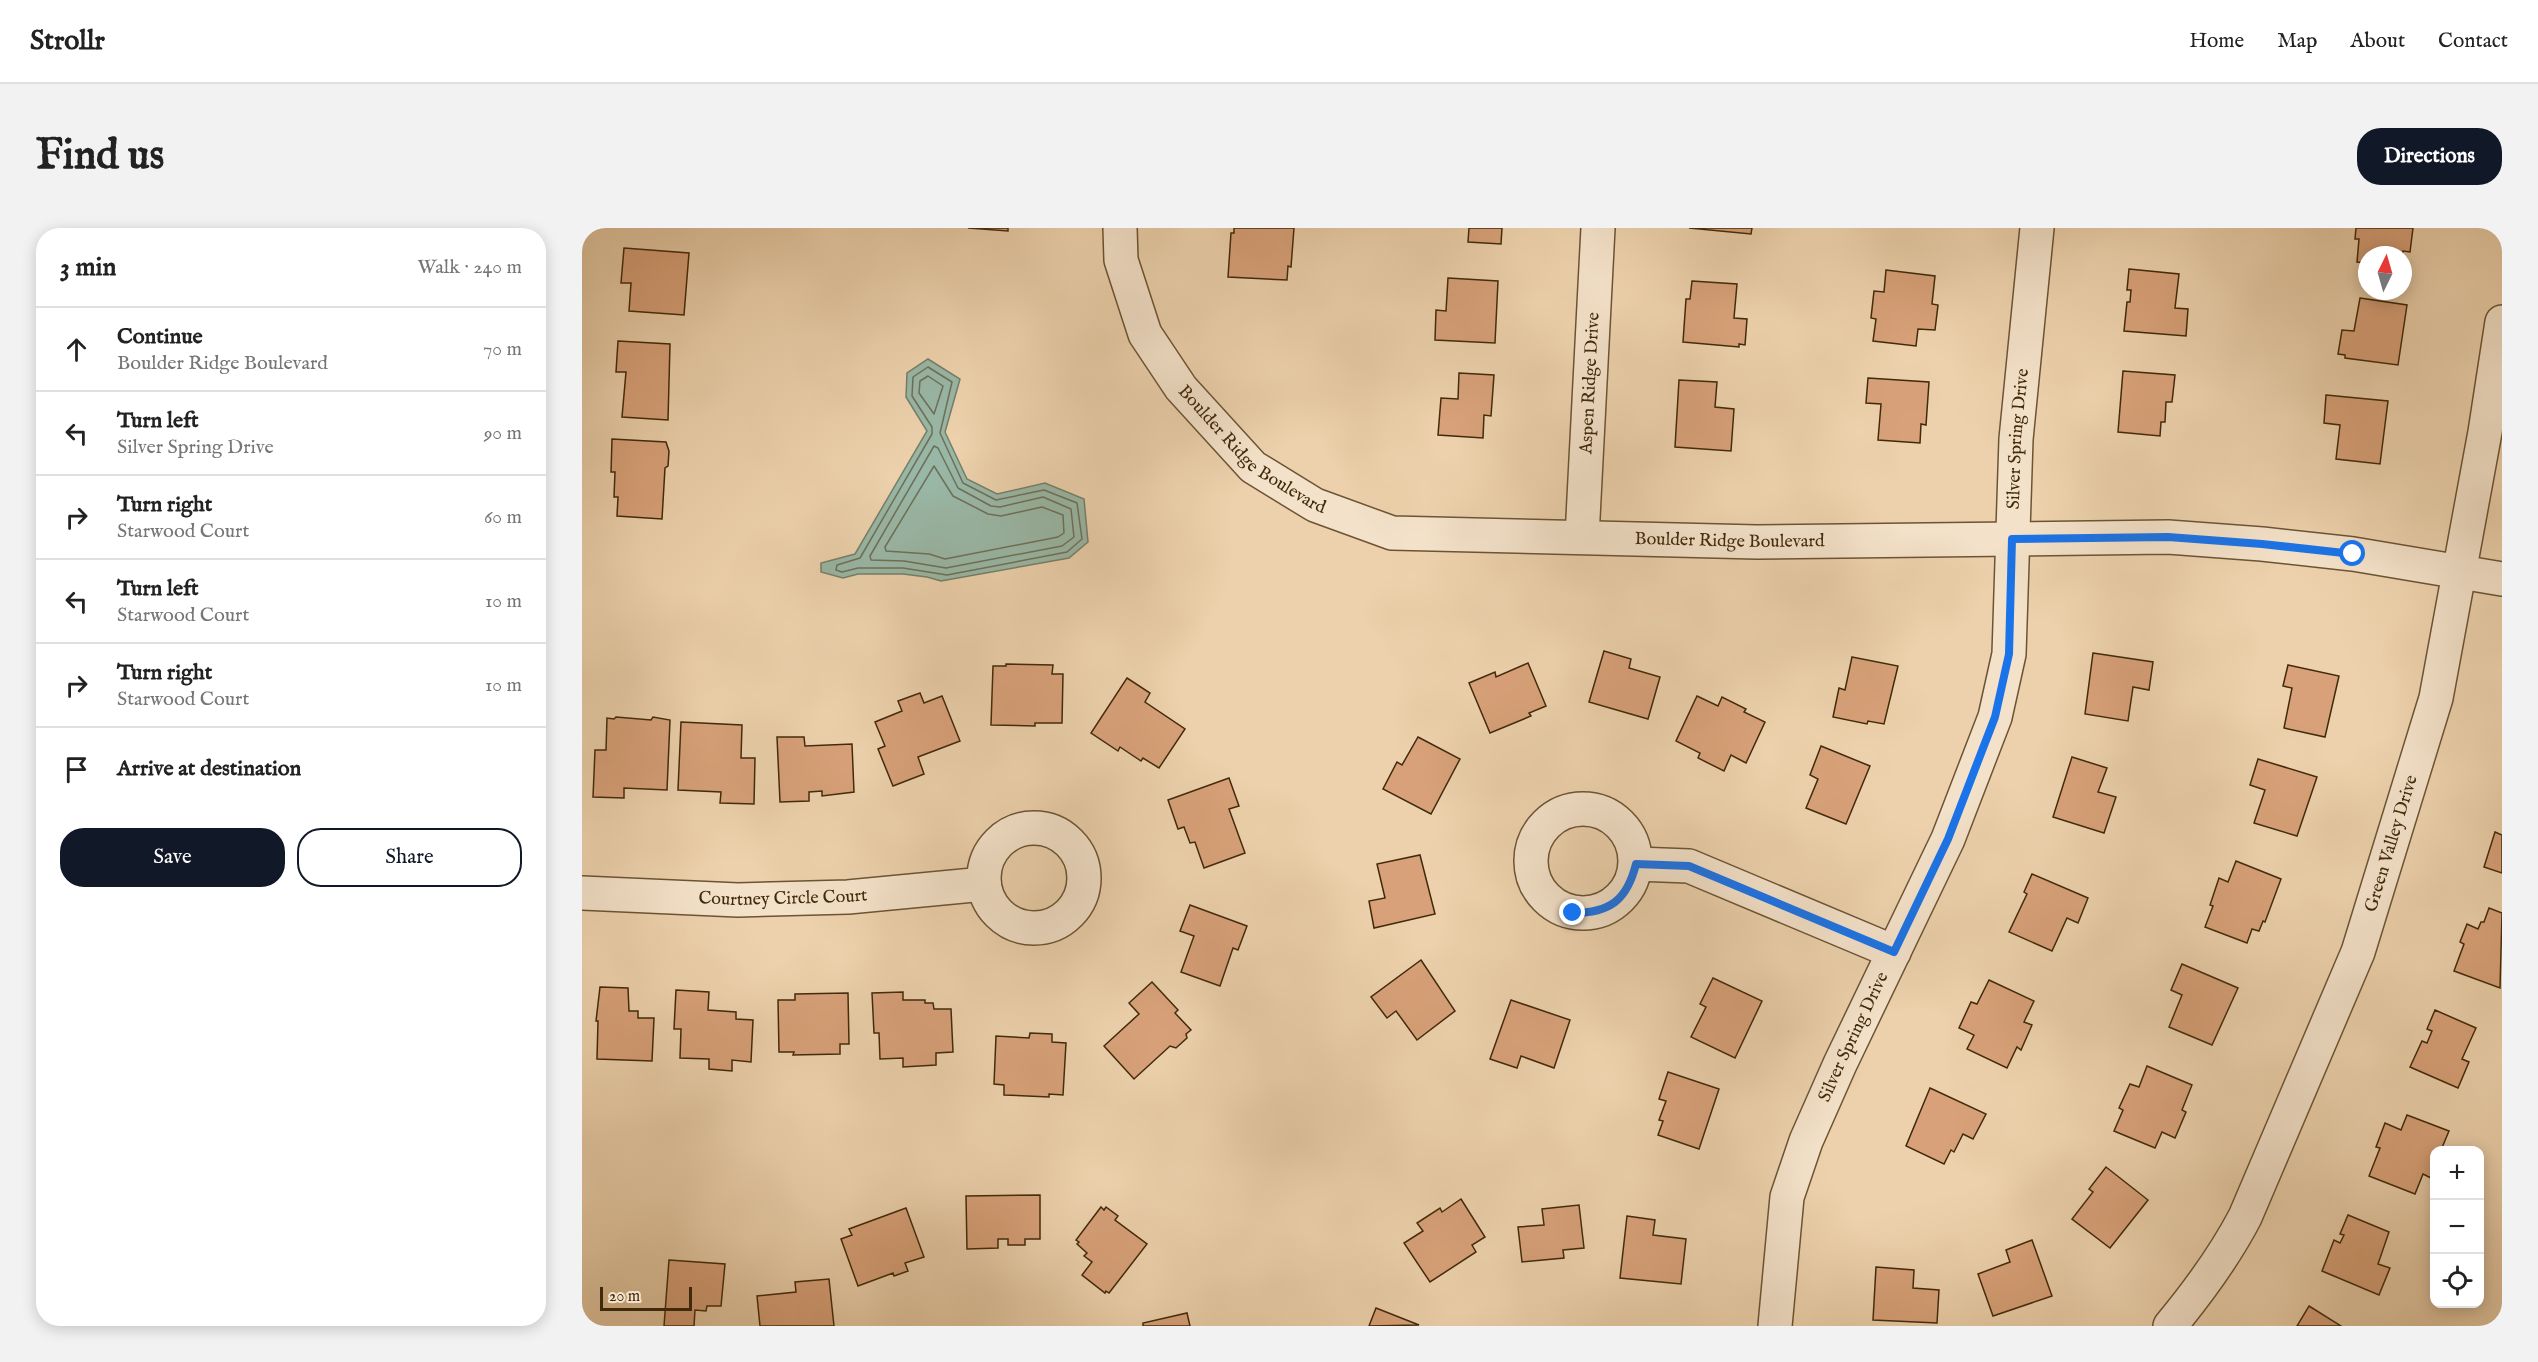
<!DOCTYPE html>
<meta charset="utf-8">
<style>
body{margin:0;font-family:"IM FELL English",serif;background:#f2f2f2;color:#222}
.controls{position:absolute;right:18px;bottom:18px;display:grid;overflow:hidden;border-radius:12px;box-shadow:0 3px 15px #0003}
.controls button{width:54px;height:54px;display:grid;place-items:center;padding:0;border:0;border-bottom:2px solid #e0e0e0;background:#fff;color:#222;font:30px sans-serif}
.compass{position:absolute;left:1776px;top:18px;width:54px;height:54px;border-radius:50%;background:#fff;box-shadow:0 3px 15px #0003;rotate:5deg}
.scale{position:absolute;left:18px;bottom:15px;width:92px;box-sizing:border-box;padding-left:6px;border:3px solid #412a0b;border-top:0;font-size:16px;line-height:21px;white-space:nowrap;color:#412a0b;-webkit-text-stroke:4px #f3e1c9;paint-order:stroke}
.stop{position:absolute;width:18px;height:18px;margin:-14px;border:4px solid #1a73e8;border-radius:50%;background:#fff}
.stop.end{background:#1a73e8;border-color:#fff;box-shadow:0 2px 6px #0008}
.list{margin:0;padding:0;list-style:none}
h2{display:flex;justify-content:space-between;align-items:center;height:78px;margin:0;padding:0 24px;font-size:26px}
h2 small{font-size:20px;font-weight:400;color:#767676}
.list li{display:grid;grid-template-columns:39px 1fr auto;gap:18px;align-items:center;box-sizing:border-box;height:84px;padding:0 24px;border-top:2px solid #e0e0e0}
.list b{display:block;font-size:22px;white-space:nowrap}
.list p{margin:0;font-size:20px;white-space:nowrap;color:#767676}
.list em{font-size:20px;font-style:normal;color:#767676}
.actions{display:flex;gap:12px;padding:18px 24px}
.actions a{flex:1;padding:14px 0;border:2px solid #111827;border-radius:24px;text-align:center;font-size:21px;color:#111827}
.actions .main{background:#111827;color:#fff}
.icon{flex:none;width:33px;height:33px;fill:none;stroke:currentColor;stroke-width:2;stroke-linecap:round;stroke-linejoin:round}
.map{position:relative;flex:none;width:1920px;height:1098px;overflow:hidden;border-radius:24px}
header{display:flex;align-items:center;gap:36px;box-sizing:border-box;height:84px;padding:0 30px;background:#fff;border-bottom:2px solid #e0e0e0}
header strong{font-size:28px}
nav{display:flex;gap:33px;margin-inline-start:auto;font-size:21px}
.intro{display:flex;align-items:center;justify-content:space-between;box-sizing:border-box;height:144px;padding:0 36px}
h1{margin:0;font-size:42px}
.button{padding:15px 27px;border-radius:24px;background:#111827;color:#fff;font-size:21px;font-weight:700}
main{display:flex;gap:36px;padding:0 36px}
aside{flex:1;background:#fff;border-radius:24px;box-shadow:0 3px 15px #0003}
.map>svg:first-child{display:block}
.water{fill:#99b7a6;stroke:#767f68;stroke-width:1.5}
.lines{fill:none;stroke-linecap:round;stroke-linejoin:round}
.shore{stroke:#6d7058;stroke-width:1.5}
.building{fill:#d8a179;stroke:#412a0b;stroke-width:1.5}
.minor-casing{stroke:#6c5433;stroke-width:36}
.minor{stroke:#f3e1c9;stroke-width:33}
.route{stroke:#1a73e8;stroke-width:8}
.labels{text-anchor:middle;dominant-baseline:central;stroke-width:6;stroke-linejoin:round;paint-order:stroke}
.street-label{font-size:18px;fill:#412a0b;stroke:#f3e1c9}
</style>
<header>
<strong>Strollr</strong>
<nav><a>Home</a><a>Map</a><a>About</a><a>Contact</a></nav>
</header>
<div class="intro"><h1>Find us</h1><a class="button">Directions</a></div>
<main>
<aside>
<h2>3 min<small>Walk · 240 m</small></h2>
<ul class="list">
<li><svg class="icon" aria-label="ahead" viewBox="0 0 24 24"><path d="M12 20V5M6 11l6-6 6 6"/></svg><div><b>Continue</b><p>Boulder Ridge Boulevard</p></div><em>70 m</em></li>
<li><svg class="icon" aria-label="left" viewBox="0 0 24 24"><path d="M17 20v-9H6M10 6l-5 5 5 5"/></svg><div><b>Turn left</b><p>Silver Spring Drive</p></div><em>90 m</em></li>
<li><svg class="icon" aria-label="right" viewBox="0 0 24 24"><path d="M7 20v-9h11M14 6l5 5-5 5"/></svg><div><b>Turn right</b><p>Starwood Court</p></div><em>60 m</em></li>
<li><svg class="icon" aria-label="left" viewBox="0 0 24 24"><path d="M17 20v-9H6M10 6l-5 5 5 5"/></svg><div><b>Turn left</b><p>Starwood Court</p></div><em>10 m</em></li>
<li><svg class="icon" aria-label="right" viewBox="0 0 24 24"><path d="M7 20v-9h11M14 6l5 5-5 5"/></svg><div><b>Turn right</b><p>Starwood Court</p></div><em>10 m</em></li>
<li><svg class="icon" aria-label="arrive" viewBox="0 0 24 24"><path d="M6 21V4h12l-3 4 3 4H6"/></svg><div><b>Arrive at destination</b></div></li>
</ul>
<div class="actions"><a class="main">Save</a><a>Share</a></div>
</aside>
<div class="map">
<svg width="1920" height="1098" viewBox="0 0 1920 1098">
<rect width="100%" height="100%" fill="#ecd1ac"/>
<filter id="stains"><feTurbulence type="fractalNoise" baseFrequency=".00333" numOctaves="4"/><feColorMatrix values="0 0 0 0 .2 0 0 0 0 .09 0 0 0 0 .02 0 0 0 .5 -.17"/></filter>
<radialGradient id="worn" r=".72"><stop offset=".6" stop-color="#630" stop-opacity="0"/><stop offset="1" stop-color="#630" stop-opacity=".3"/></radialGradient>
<path class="water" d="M 346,131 L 378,151 L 363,204 L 385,251 L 415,266 L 463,255 L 502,271 L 506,314 L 487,330 L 359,353 L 345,349 L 321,346 L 276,346 L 261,350 L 239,344 L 239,335 L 273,326 L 345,203 L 324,169 L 325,145 Z"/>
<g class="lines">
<g class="shore">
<path d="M 346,139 L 370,154 L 358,205 L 381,255 L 414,272 L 462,262 L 495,275 L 500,311 L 485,324 L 365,347 L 321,340 L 276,340 L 260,344 L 254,342 L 255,337 L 278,330 L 350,206 L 350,199 L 330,168 L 331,149 Z"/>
<path d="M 346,148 L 361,158 L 352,186 L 337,165 L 338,153 Z"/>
<path d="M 352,218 L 356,220 L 376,260 L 409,278 L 418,279 L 461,269 L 489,281 L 492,309 L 480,318 L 364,340 L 322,333 L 289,332 L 288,328 Z"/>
<path d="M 352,238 L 371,268 L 406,286 L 419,288 L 460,279 L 481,287 L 482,305 L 476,309 L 363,331 L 347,326 L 304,323 L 303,319 Z"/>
</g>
</g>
<g class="building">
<path d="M 386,0 L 426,0 L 426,3 Z"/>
<path d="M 652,0 L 712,0 L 709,39 L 706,38 L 705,52 L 646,49 L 649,5 L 652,5 Z"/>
<path d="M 887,0 L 920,0 L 919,16 L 886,14 Z"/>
<path d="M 1107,0 L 1170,0 L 1169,6 Z"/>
<path d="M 1774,0 L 1831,0 L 1828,24 L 1821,23 L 1820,27 L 1785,27 L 1785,35 L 1775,34 L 1777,11 L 1773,11 Z"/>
<path d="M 42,20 L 107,25 L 102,87 L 47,83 L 49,55 L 39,55 Z"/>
<path d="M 1547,41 L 1597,46 L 1593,80 L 1606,81 L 1604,108 L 1542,103 L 1545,74 L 1548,74 L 1549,62 L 1545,62 Z"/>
<path d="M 1304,42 L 1353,48 L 1350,76 L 1356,77 L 1353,102 L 1336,101 L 1334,118 L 1291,113 L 1294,91 L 1289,90 L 1292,63 L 1302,64 Z"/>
<path d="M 866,50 L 916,53 L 913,115 L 853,112 L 854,82 L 864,83 Z"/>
<path d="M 1110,53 L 1155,56 L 1152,90 L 1165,91 L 1163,117 L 1157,116 L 1157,119 L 1101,114 L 1104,71 L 1108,71 Z"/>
<path d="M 1778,70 L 1825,77 L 1816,137 L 1763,130 L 1763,127 L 1756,126 L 1760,102 L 1772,103 Z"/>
<path d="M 36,113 L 88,116 L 86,192 L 40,189 L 44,144 L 34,144 Z"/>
<path d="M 1541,143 L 1593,147 L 1590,174 L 1584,174 L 1583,194 L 1579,194 L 1578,208 L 1536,204 Z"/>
<path d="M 877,145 L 912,147 L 909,188 L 902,187 L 901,210 L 856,207 L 859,170 L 876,171 Z"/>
<path d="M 1286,150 L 1347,154 L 1344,197 L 1339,196 L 1338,215 L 1296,212 L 1299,176 L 1284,175 Z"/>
<path d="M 1097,152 L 1135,154 L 1133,179 L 1152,181 L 1149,223 L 1093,219 Z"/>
<path d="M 1744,167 L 1806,173 L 1798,236 L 1754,231 L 1758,197 L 1742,195 Z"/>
<path d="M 30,211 L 84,214 L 87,223 L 86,238 L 83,240 L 80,291 L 35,288 L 36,269 L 32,269 L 33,244 L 29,244 Z"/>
<path d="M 1022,423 L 1049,431 L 1047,440 L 1078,449 L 1066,491 L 1007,474 Z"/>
<path d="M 1511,425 L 1571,434 L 1567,462 L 1551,459 L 1546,493 L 1503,486 Z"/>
<path d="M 1270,429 L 1316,438 L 1302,496 L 1286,493 L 1285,496 L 1251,489 L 1257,460 L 1263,462 Z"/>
<path d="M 946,435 L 964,478 L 947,485 L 949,488 L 908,505 L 887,455 L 913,444 L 914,449 Z"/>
<path d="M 424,436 L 471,437 L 470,446 L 481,446 L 480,495 L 453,495 L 453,498 L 409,497 L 411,438 L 424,438 Z"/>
<path d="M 1706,437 L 1757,448 L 1743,509 L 1702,500 L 1710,460 L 1701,458 Z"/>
<path d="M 545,450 L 568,465 L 563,474 L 603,501 L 577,540 L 561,530 L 559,533 L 538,519 L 536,523 L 509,505 Z"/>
<path d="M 338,465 L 342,475 L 360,468 L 378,513 L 336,529 L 342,546 L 311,558 L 296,521 L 303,518 L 293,494 L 320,483 L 316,473 Z"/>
<path d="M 1115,468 L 1136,478 L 1140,469 L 1164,481 L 1162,484 L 1183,494 L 1164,535 L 1149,527 L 1142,543 L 1116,530 L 1118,525 L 1094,513 Z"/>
<path d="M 34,489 L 69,492 L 71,489 L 88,492 L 85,562 L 42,560 L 42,570 L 11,569 L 13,522 L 24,522 L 25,490 L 32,491 Z"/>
<path d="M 99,494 L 160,497 L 159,530 L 173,530 L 172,576 L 138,575 L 139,564 L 96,562 Z"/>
<path d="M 195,509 L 222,509 L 223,518 L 270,516 L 272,564 L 240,568 L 240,563 L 227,564 L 227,573 L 198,574 Z"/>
<path d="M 836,509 L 878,531 L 849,586 L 801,561 L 815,534 L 820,537 Z"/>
<path d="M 1239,518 L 1288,538 L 1264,596 L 1224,580 L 1236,551 L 1228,547 Z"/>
<path d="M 1490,529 L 1525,540 L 1516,564 L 1534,569 L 1522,605 L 1471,589 Z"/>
<path d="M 1676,531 L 1735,549 L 1715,608 L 1672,595 L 1683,562 L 1668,557 Z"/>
<path d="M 647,550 L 657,578 L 647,581 L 663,625 L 622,640 L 613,614 L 608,615 L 602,599 L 596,601 L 586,572 Z"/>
<path d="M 1913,604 L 1920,607 L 1920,645 L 1902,639 Z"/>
<path d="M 838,627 L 853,686 L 792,700 L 787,673 L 803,670 L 795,636 Z"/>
<path d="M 1654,633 L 1699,651 L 1683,694 L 1681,693 L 1677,703 L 1670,701 L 1665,715 L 1623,699 L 1631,678 L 1628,677 L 1637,650 L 1646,654 Z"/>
<path d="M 1450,646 L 1506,670 L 1496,695 L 1485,690 L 1470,723 L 1427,704 L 1445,666 L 1442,664 Z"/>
<path d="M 608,677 L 665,698 L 656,722 L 651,720 L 638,758 L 599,744 L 612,708 L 598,703 Z"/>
<path d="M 1907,680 L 1920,685 L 1918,760 L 1872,743 L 1882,716 L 1878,714 L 1885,696 L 1896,701 L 1899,694 L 1902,694 Z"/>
<path d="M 839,732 L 873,783 L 835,812 L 814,783 L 805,790 L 789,769 Z"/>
<path d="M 1600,736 L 1656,760 L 1630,817 L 1587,799 L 1600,767 L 1589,762 Z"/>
<path d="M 1131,750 L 1180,773 L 1153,830 L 1109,809 L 1124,779 L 1118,776 Z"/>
<path d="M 1407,752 L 1452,773 L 1442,794 L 1450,797 L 1439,822 L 1435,819 L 1425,840 L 1385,821 L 1392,807 L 1377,800 L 1389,774 L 1395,776 Z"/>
<path d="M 570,754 L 596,782 L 593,785 L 609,802 L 604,806 L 605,810 L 594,820 L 588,818 L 552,851 L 522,818 L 557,786 L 547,775 Z"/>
<path d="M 18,759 L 46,760 L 47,783 L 56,783 L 56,790 L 72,790 L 70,833 L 15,831 L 16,793 L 14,793 Z"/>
<path d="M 94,762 L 127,764 L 126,782 L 154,784 L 154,791 L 171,792 L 169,834 L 150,832 L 150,843 L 127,841 L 127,831 L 98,830 L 99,801 L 92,801 Z"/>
<path d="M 321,764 L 321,772 L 343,772 L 343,775 L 351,775 L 352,781 L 369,781 L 371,824 L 354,825 L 354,837 L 321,839 L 321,830 L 298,831 L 297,805 L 292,805 L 290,765 Z"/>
<path d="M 266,765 L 267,816 L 258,816 L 258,826 L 211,827 L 212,824 L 197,824 L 196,772 L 213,772 L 213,766 Z"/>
<path d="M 929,772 L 988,792 L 972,840 L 939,828 L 935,840 L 908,831 Z"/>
<path d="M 1853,782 L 1894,800 L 1880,831 L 1887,834 L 1876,860 L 1828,839 L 1840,813 L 1845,815 L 1850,803 L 1845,801 Z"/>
<path d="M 448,805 L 470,806 L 470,814 L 484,815 L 481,867 L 467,866 L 467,869 L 422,867 L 422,857 L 412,856 L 414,808 L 447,810 Z"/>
<path d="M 1565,838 L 1610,857 L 1600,882 L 1604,884 L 1593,910 L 1580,904 L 1573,920 L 1532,903 L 1541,882 L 1537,880 L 1548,856 L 1557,859 Z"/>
<path d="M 1086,844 L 1137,861 L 1117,921 L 1076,907 L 1081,893 L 1077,892 L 1084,873 L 1077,871 Z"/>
<path d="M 1348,860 L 1404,886 L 1391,911 L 1381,906 L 1372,924 L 1369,922 L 1362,936 L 1324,918 Z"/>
<path d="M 1825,887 L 1867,903 L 1859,922 L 1852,922 L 1851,951 L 1841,946 L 1833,966 L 1787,948 L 1798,920 L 1794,919 L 1803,895 L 1819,902 Z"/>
<path d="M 1524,939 L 1566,972 L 1528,1020 L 1490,991 L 1511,964 L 1507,961 Z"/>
<path d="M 458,967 L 458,1011 L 443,1011 L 443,1017 L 426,1017 L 426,1011 L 416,1011 L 416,1020 L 385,1021 L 384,968 Z"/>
<path d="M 879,971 L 903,1009 L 890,1017 L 894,1024 L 848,1054 L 822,1015 L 841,1003 L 835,995 L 858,980 L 860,984 Z"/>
<path d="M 997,977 L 1002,1020 L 981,1022 L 982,1030 L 940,1034 L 936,999 L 962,997 L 960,981 Z"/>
<path d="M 519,979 L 522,982 L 524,979 L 536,988 L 533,992 L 565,1016 L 527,1065 L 524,1063 L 523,1065 L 500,1047 L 510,1034 L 502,1028 L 505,1025 L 495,1016 L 497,1014 L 494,1012 Z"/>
<path d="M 324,980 L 342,1029 L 323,1035 L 326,1043 L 312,1048 L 311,1045 L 276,1058 L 259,1011 L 270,1007 L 267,1001 Z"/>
<path d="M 1766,987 L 1807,1004 L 1796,1036 L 1808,1040 L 1797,1067 L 1740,1043 L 1752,1012 L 1758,1015 L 1762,1007 L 1758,1006 Z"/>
<path d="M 1045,988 L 1073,992 L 1071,1007 L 1104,1011 L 1099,1056 L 1038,1050 Z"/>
<path d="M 1450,1012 L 1470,1068 L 1411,1088 L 1396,1046 L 1428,1034 L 1424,1022 Z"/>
<path d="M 87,1032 L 143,1036 L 139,1078 L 125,1078 L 124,1083 L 113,1082 L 112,1098 L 82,1098 Z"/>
<path d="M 1294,1039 L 1332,1042 L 1331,1060 L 1357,1062 L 1355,1095 L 1291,1092 Z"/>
<path d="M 247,1051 L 252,1098 L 178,1098 L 175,1068 L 214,1064 L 213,1054 Z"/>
<path d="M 1727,1078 L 1759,1098 L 1715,1098 Z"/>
<path d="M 794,1080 L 837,1097 L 787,1098 Z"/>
<path d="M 605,1085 L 608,1098 L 561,1098 L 561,1095 Z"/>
</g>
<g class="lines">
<defs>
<g id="minor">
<path id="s1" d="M 538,0 L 539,32 L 563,106 L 599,160 L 671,239 L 733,277 L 810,305 L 1175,314 L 1586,309 L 1680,316 L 1771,326 L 1920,351"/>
<path id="s2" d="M 1000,309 L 1016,0"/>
<circle cx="1001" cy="633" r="52"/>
<circle cx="452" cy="650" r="50"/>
<path d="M 1054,636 L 1107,638 L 1312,724"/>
<path id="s3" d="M 0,665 L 156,672 L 266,669 L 402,656"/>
<path id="s4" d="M 1193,1098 L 1205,969 L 1224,913 L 1258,836 L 1366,611 L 1413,489 L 1427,426 L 1434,211 L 1455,0"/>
<path id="s5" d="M 1588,1098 C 1617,1063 1642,1029 1663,989 L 1776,724 L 1854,470 L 1903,204 L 1920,94"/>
</g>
</defs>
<use href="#minor" class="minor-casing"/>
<use href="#minor" class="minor"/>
</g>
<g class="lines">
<path class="route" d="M 991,685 C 1028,685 1045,672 1054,636 L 1107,638 L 1312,724 L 1366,611 L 1413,489 L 1427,426 L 1430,311 L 1586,309 L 1680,316 L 1771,326"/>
</g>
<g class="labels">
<g class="street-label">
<text stroke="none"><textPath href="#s2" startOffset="154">Aspen Ridge Drive</textPath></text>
<text stroke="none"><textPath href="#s4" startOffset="933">Silver Spring Drive</textPath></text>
<text stroke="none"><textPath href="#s1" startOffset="270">Boulder Ridge Boulevard</textPath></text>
<text stroke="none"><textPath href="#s1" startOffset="774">Boulder Ridge Boulevard</textPath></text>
<text stroke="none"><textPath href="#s5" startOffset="534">Green Valley Drive</textPath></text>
<text stroke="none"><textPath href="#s3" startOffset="201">Courtney Circle Court</textPath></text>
<text stroke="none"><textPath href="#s4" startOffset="303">Silver Spring Drive</textPath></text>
</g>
</g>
<rect width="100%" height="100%" filter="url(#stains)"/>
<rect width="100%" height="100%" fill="url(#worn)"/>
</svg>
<div class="controls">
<button>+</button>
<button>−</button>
<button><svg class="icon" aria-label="locate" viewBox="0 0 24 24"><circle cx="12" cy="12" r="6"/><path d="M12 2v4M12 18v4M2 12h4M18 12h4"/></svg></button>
</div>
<svg class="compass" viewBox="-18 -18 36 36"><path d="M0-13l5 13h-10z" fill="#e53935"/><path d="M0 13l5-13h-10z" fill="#767676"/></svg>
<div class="scale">20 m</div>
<div class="stop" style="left:1771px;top:326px"></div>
<div class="stop end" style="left:991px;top:685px"></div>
</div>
</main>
